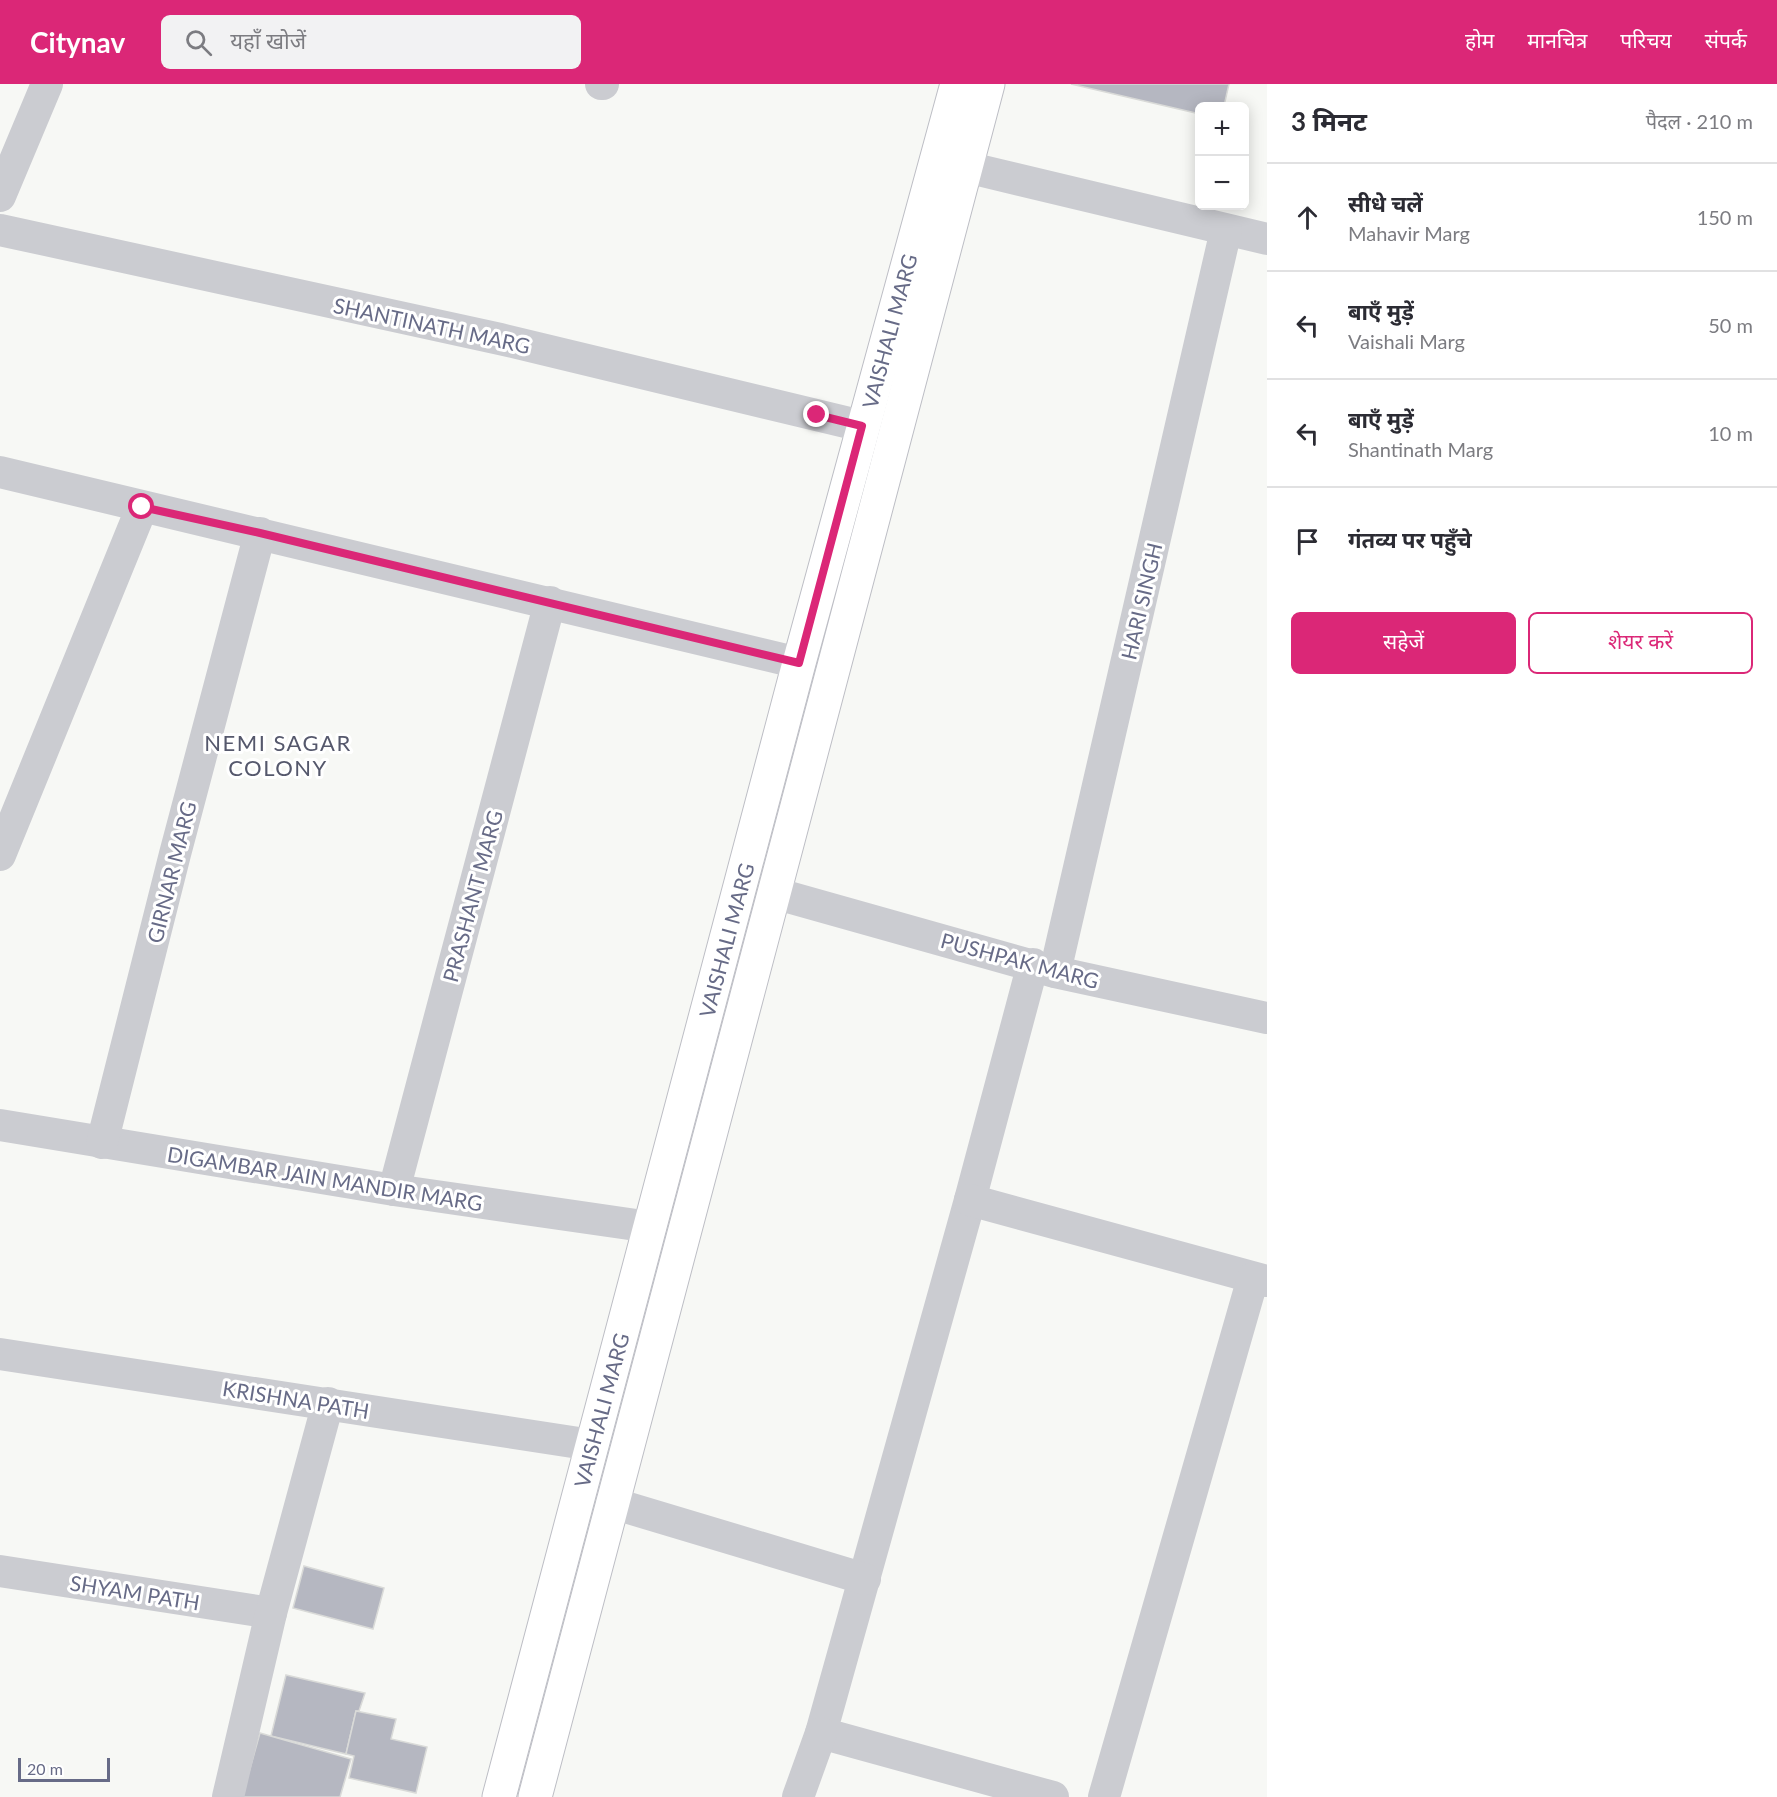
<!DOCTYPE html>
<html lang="hi">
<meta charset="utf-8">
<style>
body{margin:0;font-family:Lato,"Noto Sans Devanagari",sans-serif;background:#f2f2f3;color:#2b2b33}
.controls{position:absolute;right:18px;top:18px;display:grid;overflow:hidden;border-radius:9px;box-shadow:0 3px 15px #0003}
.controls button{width:54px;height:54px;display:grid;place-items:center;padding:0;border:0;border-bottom:2px solid #e1e1e2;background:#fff;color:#2b2b33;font:30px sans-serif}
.scale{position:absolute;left:18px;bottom:15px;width:92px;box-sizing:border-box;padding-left:6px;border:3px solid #676b87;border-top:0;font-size:16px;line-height:21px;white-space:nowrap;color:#676b87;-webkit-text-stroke:4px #fff;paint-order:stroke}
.stop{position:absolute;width:18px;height:18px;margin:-14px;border:4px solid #db2777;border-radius:50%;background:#fff}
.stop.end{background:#db2777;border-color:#fff;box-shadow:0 2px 6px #0008}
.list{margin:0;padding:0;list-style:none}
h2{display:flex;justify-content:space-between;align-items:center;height:78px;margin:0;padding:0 24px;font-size:26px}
h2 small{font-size:20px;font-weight:400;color:#7c7c81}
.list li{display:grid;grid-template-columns:39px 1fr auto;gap:18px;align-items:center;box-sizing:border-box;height:108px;padding:0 24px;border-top:2px solid #e1e1e2}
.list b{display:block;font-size:22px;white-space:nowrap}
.list p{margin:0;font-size:20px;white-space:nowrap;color:#7c7c81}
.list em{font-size:20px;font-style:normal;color:#7c7c81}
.actions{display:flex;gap:12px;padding:18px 24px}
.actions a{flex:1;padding:14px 0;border:2px solid #db2777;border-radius:9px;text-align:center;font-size:21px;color:#db2777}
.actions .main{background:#db2777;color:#fff}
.icon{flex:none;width:33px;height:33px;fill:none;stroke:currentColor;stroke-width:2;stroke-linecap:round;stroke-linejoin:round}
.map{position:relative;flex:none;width:1267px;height:1713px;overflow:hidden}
header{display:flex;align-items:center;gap:36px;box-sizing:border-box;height:84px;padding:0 30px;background:#db2777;color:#fff}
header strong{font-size:28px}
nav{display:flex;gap:33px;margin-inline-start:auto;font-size:21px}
.search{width:420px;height:54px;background:#f2f2f3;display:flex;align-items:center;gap:15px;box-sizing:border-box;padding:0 21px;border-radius:9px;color:#7c7c81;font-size:22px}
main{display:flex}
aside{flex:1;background:#fff}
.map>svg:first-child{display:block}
.building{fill:#b5b7c1;stroke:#d9dad8;stroke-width:1.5}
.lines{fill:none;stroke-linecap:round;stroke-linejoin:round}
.secondary-casing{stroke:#bdbec5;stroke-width:35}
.street{stroke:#cbccd1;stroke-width:32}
.secondary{stroke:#fff;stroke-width:33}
.route{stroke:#db2777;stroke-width:8}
.labels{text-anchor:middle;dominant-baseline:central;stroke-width:6;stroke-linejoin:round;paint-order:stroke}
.street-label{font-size:21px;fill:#676b87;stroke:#fff}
.neighbourhood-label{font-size:22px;letter-spacing:1.5px;fill:#55586c;stroke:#fff}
</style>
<header>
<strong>Citynav</strong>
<div class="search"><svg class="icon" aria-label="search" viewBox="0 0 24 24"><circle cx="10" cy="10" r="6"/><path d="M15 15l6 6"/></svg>यहाँ खोजें</div>
<nav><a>होम</a><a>मानचित्र</a><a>परिचय</a><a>संपर्क</a></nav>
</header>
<main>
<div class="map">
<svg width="1267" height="1713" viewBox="0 0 1267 1713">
<rect width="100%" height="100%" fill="#f7f8f5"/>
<g class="building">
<path d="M 1071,0 L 1229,0 L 1224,22 L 1200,22 L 1200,30 Z"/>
<path d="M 304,1482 L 384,1504 L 373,1545 L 293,1524 Z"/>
<path d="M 286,1591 L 365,1609 L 359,1627 L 356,1627 L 346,1670 L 271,1652 Z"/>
<path d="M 356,1627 L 396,1635 L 391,1655 L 427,1663 L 416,1709 L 349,1694 L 354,1672 L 346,1670 Z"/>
<path d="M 260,1649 L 351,1675 L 340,1713 L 242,1713 Z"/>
</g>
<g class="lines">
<defs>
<g id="secondary">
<path d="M 499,1713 L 799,579 L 957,0"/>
<path d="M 535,1713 L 988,0"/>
</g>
</defs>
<use href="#secondary" class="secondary-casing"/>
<g class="street">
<path d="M 601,0 L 603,0"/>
<path d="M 966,83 L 1267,155"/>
<path d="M 0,112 L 47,0"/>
<path d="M 0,146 L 500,255 L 862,342"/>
<path d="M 0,388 L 799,579"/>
<path d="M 0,771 L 142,423"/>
<path d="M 774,809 L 1055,888 L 1267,934"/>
<path d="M 1033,880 L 970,1116 L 821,1649 L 1053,1713"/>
<path d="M 1055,888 L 1226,146"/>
<path d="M 0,1041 L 394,1106 L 650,1143"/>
<path d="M 102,1059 L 175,770 L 260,449"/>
<path d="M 394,1106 L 550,518"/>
<path d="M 970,1116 L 1267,1197"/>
<path d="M 0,1270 L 592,1361"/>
<path d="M 612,1419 L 865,1495"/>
<path d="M 0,1487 L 271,1529"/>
<path d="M 228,1713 L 271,1529 L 328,1319"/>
<path d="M 798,1713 L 821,1649"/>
<path d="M 1104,1713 L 1253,1194"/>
</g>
<use href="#secondary" class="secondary"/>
</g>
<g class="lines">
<path class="route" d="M 142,423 L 260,449 L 799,579 L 862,342 L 817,331"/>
</g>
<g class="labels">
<g class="street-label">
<text transform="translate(432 241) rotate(12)">SHANTINATH MARG</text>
<text transform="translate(889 247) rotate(-75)">VAISHALI MARG</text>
<text transform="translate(1141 517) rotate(-77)">HARI SINGH</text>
<text transform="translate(171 788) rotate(-76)">GIRNAR MARG</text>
<text transform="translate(472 812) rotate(-75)">PRASHANT MARG</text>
<text transform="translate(726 856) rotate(-75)">VAISHALI MARG</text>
<text transform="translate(1020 876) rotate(15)">PUSHPAK MARG</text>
<text transform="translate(325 1094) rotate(9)">DIGAMBAR JAIN MANDIR MARG</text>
<text transform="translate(296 1315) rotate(9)">KRISHNA PATH</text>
<text transform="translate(601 1326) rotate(-75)">VAISHALI MARG</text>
<text transform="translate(135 1508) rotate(9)">SHYAM PATH</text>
</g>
<g class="neighbourhood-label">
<text x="278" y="658">NEMI SAGAR<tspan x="278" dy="25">COLONY</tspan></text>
</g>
</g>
</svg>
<div class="controls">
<button>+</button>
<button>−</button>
</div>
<div class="scale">20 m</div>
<div class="stop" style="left:142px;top:423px"></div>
<div class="stop end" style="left:817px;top:331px"></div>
</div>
<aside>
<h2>3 मिनट<small>पैदल · 210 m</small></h2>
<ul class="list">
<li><svg class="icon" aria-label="ahead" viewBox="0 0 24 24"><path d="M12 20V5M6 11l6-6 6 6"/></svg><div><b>सीधे चलें</b><p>Mahavir Marg</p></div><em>150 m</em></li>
<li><svg class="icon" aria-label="left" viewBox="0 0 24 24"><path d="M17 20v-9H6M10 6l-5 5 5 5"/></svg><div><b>बाएँ मुड़ें</b><p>Vaishali Marg</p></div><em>50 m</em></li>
<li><svg class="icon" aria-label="left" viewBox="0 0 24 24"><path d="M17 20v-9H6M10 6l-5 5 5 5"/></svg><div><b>बाएँ मुड़ें</b><p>Shantinath Marg</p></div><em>10 m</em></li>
<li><svg class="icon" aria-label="arrive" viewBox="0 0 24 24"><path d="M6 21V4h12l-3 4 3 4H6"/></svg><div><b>गंतव्य पर पहुँचे</b></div></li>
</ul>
<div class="actions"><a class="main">सहेजें</a><a>शेयर करें</a></div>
</aside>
</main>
